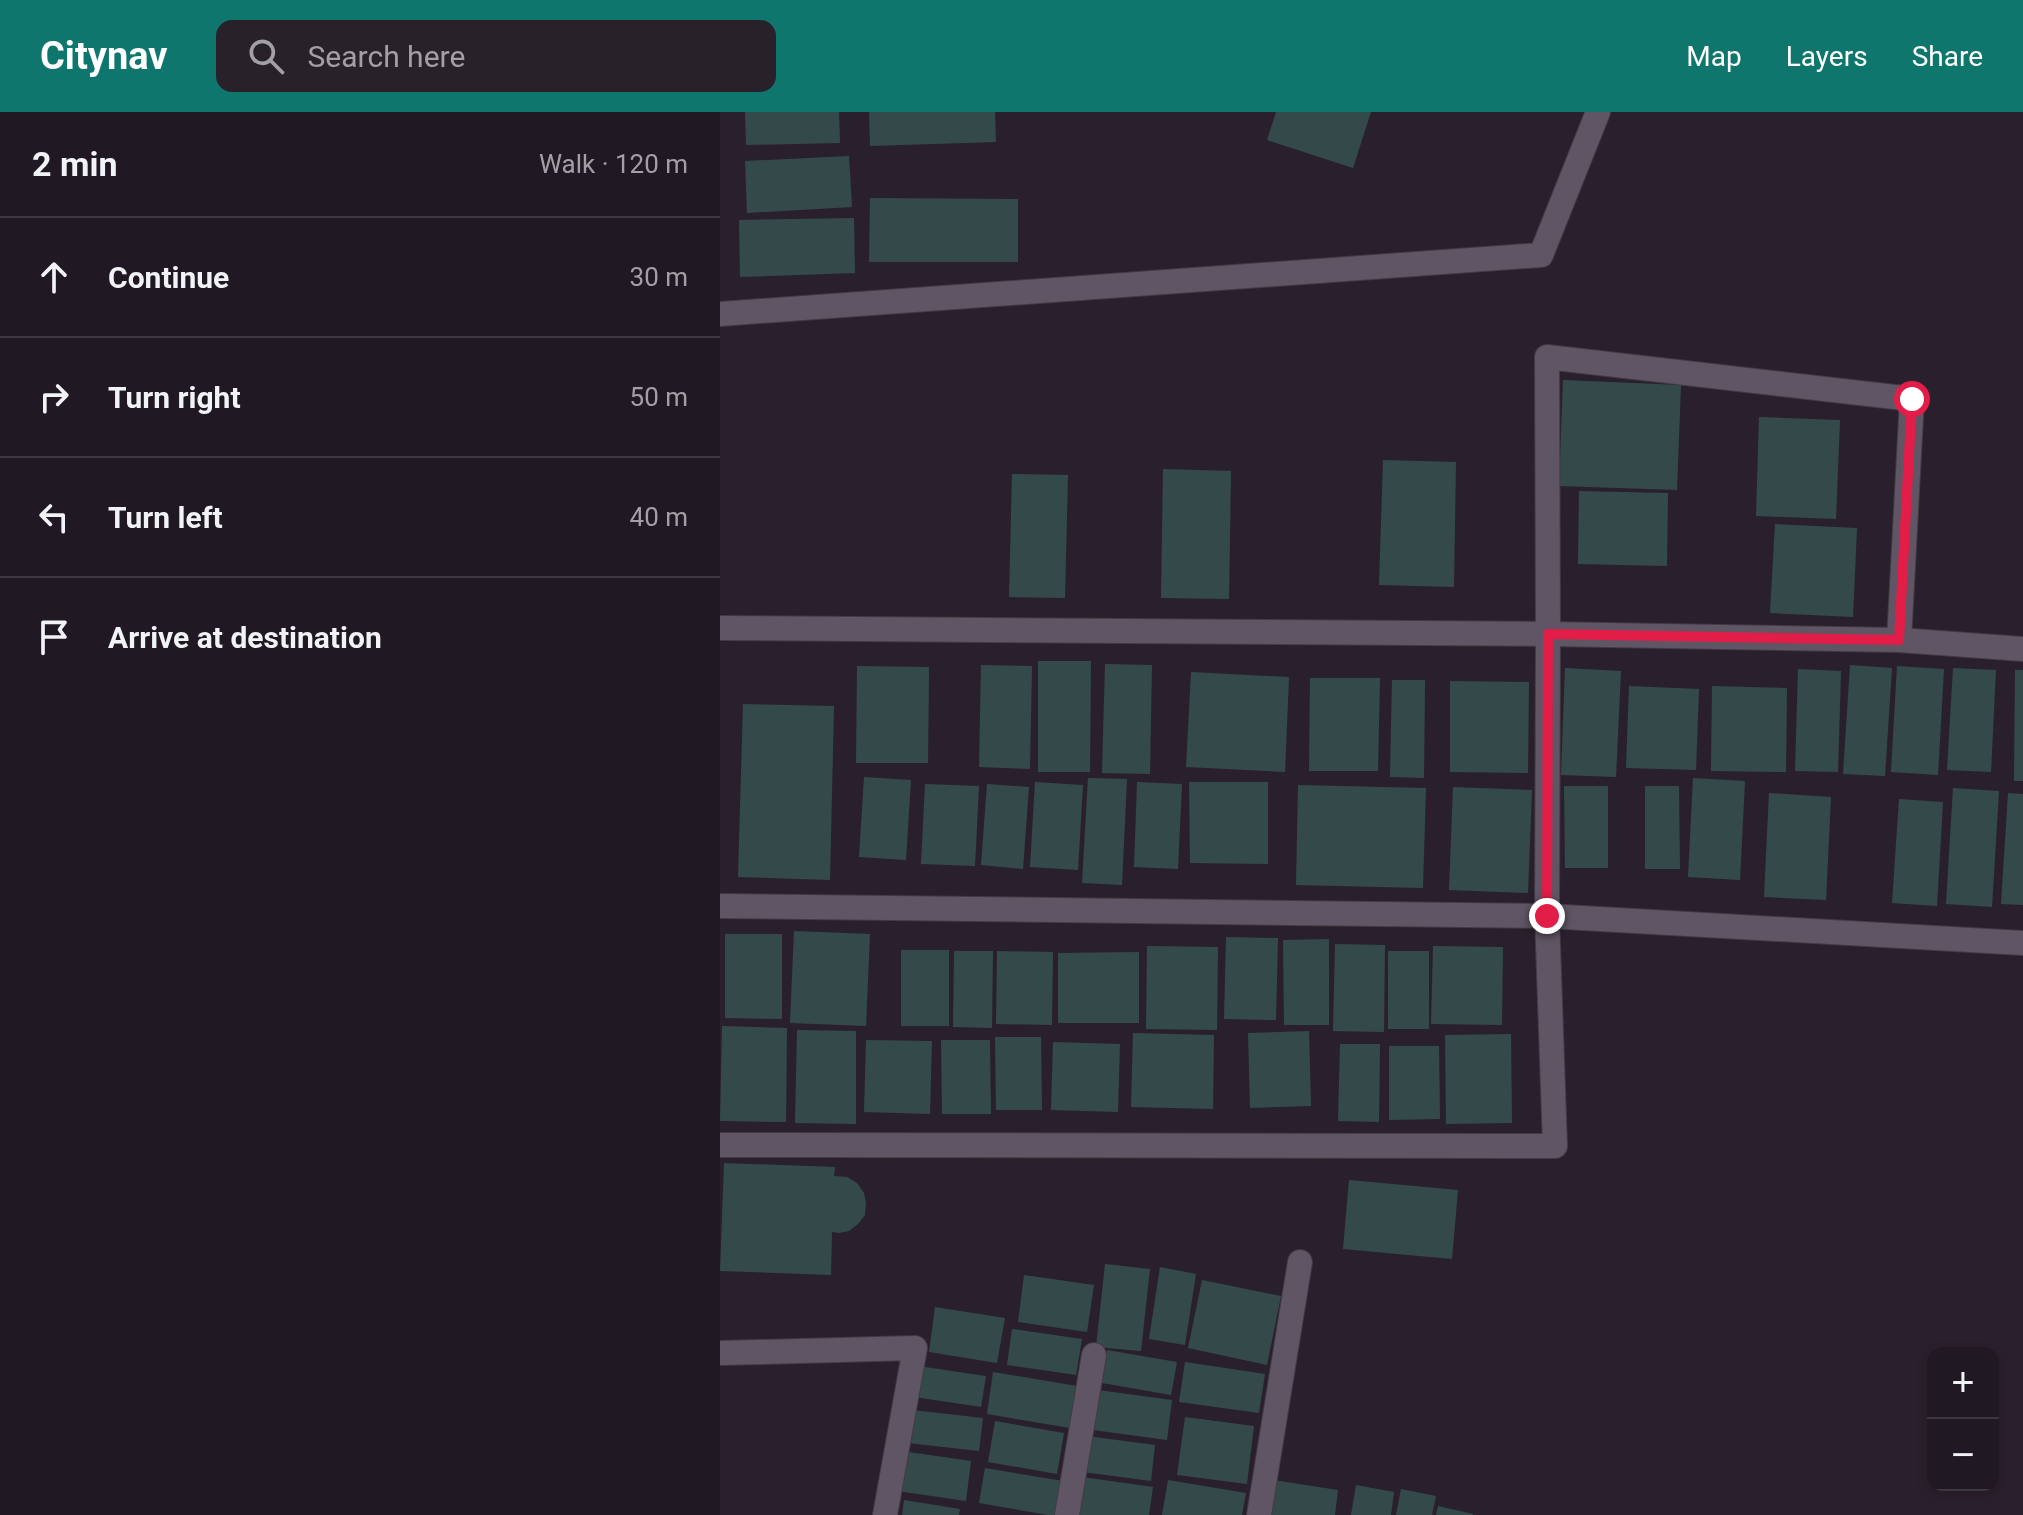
<!DOCTYPE html>
<meta charset="utf-8">
<style>
body{margin:0;font-family:Roboto,sans-serif;background:#28212a;color:#f1f3f6}
.controls{position:absolute;right:24px;bottom:24px;display:grid;overflow:hidden;border-radius:16px;box-shadow:0 4px 12px #0003}
.controls button{width:72px;height:72px;display:grid;place-items:center;padding:0;border:0;border-bottom:2px solid #3d3740;background:#201822;color:#f1f3f6;font:40px sans-serif}
.stop{position:absolute;width:24px;height:24px;margin:-18px;border:6px solid #e11d48;border-radius:50%;background:#fff}
.stop.end{background:#e11d48;border-color:#fff;box-shadow:0 2px 8px #0008}
.list{margin:0;padding:0;list-style:none}
h2{display:flex;justify-content:space-between;align-items:center;height:104px;margin:0;padding:0 32px;font-size:34px}
h2 small{font-size:26px;font-weight:400;color:#a2a0a5}
.list li{display:grid;grid-template-columns:52px 1fr auto;gap:24px;align-items:center;box-sizing:border-box;height:120px;padding:0 32px;border-top:2px solid #3d3740}
.list b{display:block;font-size:30px;white-space:nowrap}
.list em{font-size:26px;font-style:normal;color:#a2a0a5}
.icon{flex:none;width:44px;height:44px;fill:none;stroke:currentColor;stroke-width:2;stroke-linecap:round;stroke-linejoin:round}
.map{position:relative;flex:none;width:1303px;height:1403px;overflow:hidden}
header{display:flex;align-items:center;gap:48px;box-sizing:border-box;height:112px;padding:0 40px;background:#0f766e;color:#fff}
header strong{font-size:38px}
nav{display:flex;gap:44px;margin-inline-start:auto;font-size:28px}
.search{width:560px;height:72px;background:#28212a;display:flex;align-items:center;gap:20px;box-sizing:border-box;padding:0 28px;border-radius:16px;color:#a2a0a5;font-size:30px}
main{display:flex}
aside{flex:1;background:#201822}
.map>svg:first-child{display:block}
.building{fill:#344a4a}
.lines{fill:none;stroke-linecap:round;stroke-linejoin:round}
.minor-casing{stroke:#423a44;stroke-width:26}
.tertiary-casing{stroke:#423a44;stroke-width:26}
.minor{stroke:#605564;stroke-width:24}
.tertiary{stroke:#605564;stroke-width:24}
.route{stroke:#e11d48;stroke-width:10}
</style>
<header>
<strong>Citynav</strong>
<div class="search"><svg class="icon" aria-label="search" viewBox="0 0 24 24"><circle cx="10" cy="10" r="6"/><path d="M15 15l6 6"/></svg>Search here</div>
<nav><a>Map</a><a>Layers</a><a>Share</a></nav>
</header>
<main>
<aside>
<h2>2 min<small>Walk · 120 m</small></h2>
<ul class="list">
<li><svg class="icon" aria-label="ahead" viewBox="0 0 24 24"><path d="M12 20V5M6 11l6-6 6 6"/></svg><div><b>Continue</b></div><em>30 m</em></li>
<li><svg class="icon" aria-label="right" viewBox="0 0 24 24"><path d="M7 20v-9h11M14 6l5 5-5 5"/></svg><div><b>Turn right</b></div><em>50 m</em></li>
<li><svg class="icon" aria-label="left" viewBox="0 0 24 24"><path d="M17 20v-9H6M10 6l-5 5 5 5"/></svg><div><b>Turn left</b></div><em>40 m</em></li>
<li><svg class="icon" aria-label="arrive" viewBox="0 0 24 24"><path d="M6 21V4h12l-3 4 3 4H6"/></svg><div><b>Arrive at destination</b></div></li>
</ul>
</aside>
<div class="map">
<svg width="1303" height="1403" viewBox="0 0 1303 1403">
<rect width="100%" height="100%" fill="#2a202d"/>
<g class="building">
<path d="M 25,0 L 119,0 L 120,31 L 26,33 Z"/>
<path d="M 149,0 L 275,0 L 276,30 L 150,34 Z"/>
<path d="M 556,0 L 651,0 L 633,56 L 547,28 Z"/>
<path d="M 129,44 L 132,95 L 27,101 L 25,49 Z"/>
<path d="M 150,86 L 298,87 L 298,150 L 149,150 Z"/>
<path d="M 134,106 L 135,161 L 20,165 L 19,108 Z"/>
<path d="M 843,268 L 961,273 L 957,378 L 839,374 Z"/>
<path d="M 1039,305 L 1120,308 L 1116,407 L 1036,404 Z"/>
<path d="M 663,348 L 736,350 L 734,475 L 659,473 Z"/>
<path d="M 443,357 L 511,359 L 509,487 L 441,486 Z"/>
<path d="M 292,362 L 348,363 L 345,486 L 289,485 Z"/>
<path d="M 859,379 L 948,381 L 947,454 L 858,452 Z"/>
<path d="M 1055,412 L 1137,416 L 1133,505 L 1050,501 Z"/>
<path d="M 318,549 L 371,549 L 370,660 L 318,660 Z"/>
<path d="M 385,552 L 432,553 L 430,662 L 382,661 Z"/>
<path d="M 261,553 L 312,554 L 310,657 L 259,655 Z"/>
<path d="M 1130,553 L 1172,556 L 1165,664 L 1123,662 Z"/>
<path d="M 137,554 L 209,555 L 208,651 L 136,651 Z"/>
<path d="M 1177,554 L 1224,557 L 1218,663 L 1171,660 Z"/>
<path d="M 845,556 L 901,559 L 896,665 L 841,663 Z"/>
<path d="M 1233,556 L 1276,558 L 1271,660 L 1227,658 Z"/>
<path d="M 1078,557 L 1121,559 L 1118,660 L 1075,659 Z"/>
<path d="M 1295,558 L 1303,558 L 1303,669 L 1294,669 Z"/>
<path d="M 471,560 L 569,565 L 565,660 L 466,655 Z"/>
<path d="M 590,566 L 660,566 L 658,659 L 589,659 Z"/>
<path d="M 672,568 L 705,568 L 704,666 L 670,665 Z"/>
<path d="M 730,569 L 809,570 L 808,661 L 730,660 Z"/>
<path d="M 909,574 L 979,577 L 976,658 L 906,656 Z"/>
<path d="M 992,574 L 1067,576 L 1066,660 L 991,659 Z"/>
<path d="M 23,592 L 114,594 L 110,768 L 18,765 Z"/>
<path d="M 144,665 L 191,668 L 186,748 L 139,745 Z"/>
<path d="M 368,666 L 407,667 L 402,773 L 362,771 Z"/>
<path d="M 973,666 L 1025,669 L 1020,768 L 968,765 Z"/>
<path d="M 315,670 L 363,673 L 358,758 L 310,755 Z"/>
<path d="M 417,670 L 462,672 L 458,757 L 414,755 Z"/>
<path d="M 469,670 L 548,670 L 548,752 L 470,751 Z"/>
<path d="M 205,672 L 259,674 L 255,754 L 201,752 Z"/>
<path d="M 267,672 L 309,675 L 303,757 L 261,753 Z"/>
<path d="M 578,673 L 706,676 L 703,776 L 576,773 Z"/>
<path d="M 844,674 L 888,674 L 888,756 L 845,756 Z"/>
<path d="M 925,674 L 959,674 L 960,757 L 925,757 Z"/>
<path d="M 733,675 L 812,678 L 808,781 L 729,778 Z"/>
<path d="M 1233,676 L 1279,679 L 1272,795 L 1226,792 Z"/>
<path d="M 1049,681 L 1111,685 L 1106,788 L 1044,785 Z"/>
<path d="M 1288,681 L 1303,682 L 1303,793 L 1281,792 Z"/>
<path d="M 1179,687 L 1223,690 L 1217,794 L 1172,791 Z"/>
<path d="M 74,819 L 150,822 L 146,914 L 70,911 Z"/>
<path d="M 5,822 L 62,822 L 62,907 L 5,906 Z"/>
<path d="M 506,825 L 558,826 L 556,908 L 504,907 Z"/>
<path d="M 609,827 L 609,913 L 564,913 L 563,828 Z"/>
<path d="M 615,832 L 665,833 L 664,920 L 613,919 Z"/>
<path d="M 427,834 L 498,835 L 497,918 L 426,917 Z"/>
<path d="M 713,834 L 783,835 L 782,913 L 711,912 Z"/>
<rect x="181" y="838" width="48" height="76"/>
<path d="M 234,839 L 273,839 L 272,916 L 233,915 Z"/>
<path d="M 277,839 L 333,840 L 332,913 L 276,912 Z"/>
<rect x="668" y="839" width="41" height="78"/>
<path d="M 419,840 L 419,911 L 338,911 L 338,841 Z"/>
<path d="M 2,914 L 67,916 L 66,1010 L 0,1009 Z"/>
<path d="M 77,918 L 136,919 L 136,1012 L 75,1011 Z"/>
<path d="M 589,919 L 591,994 L 530,996 L 528,921 Z"/>
<path d="M 413,921 L 494,923 L 493,997 L 411,995 Z"/>
<path d="M 791,922 L 792,1011 L 726,1012 L 725,923 Z"/>
<path d="M 275,925 L 321,925 L 322,998 L 276,998 Z"/>
<path d="M 146,928 L 212,929 L 210,1002 L 144,1000 Z"/>
<path d="M 221,928 L 270,928 L 271,1002 L 222,1002 Z"/>
<path d="M 333,930 L 400,932 L 398,1000 L 331,998 Z"/>
<path d="M 620,932 L 660,932 L 659,1010 L 618,1009 Z"/>
<path d="M 669,934 L 719,934 L 720,1007 L 669,1008 Z"/>
<path d="M 4,1051 L 115,1055 L 114,1064 L 127,1065 L 137,1071 L 144,1081 L 146,1091 L 145,1103 L 138,1112 L 129,1119 L 119,1121 L 112,1120 L 111,1163 L 0,1159 Z"/>
<path d="M 629,1068 L 738,1078 L 732,1147 L 623,1137 Z"/>
<path d="M 385,1152 L 430,1157 L 421,1239 L 376,1235 Z"/>
<path d="M 440,1155 L 476,1162 L 465,1233 L 429,1227 Z"/>
<path d="M 304,1163 L 374,1173 L 367,1220 L 298,1210 Z"/>
<path d="M 482,1168 L 561,1184 L 547,1253 L 468,1236 Z"/>
<path d="M 215,1195 L 285,1206 L 277,1251 L 209,1240 Z"/>
<path d="M 292,1217 L 362,1227 L 356,1263 L 287,1253 Z"/>
<path d="M 387,1238 L 457,1250 L 451,1283 L 382,1271 Z"/>
<path d="M 465,1250 L 545,1262 L 539,1301 L 459,1290 Z"/>
<path d="M 198,1254 L 266,1264 L 261,1295 L 194,1285 Z"/>
<path d="M 273,1260 L 357,1274 L 350,1316 L 267,1302 Z"/>
<path d="M 378,1278 L 452,1288 L 447,1328 L 373,1318 Z"/>
<path d="M 192,1298 L 263,1306 L 259,1339 L 188,1331 Z"/>
<path d="M 465,1305 L 534,1314 L 527,1372 L 457,1363 Z"/>
<path d="M 275,1309 L 344,1321 L 337,1362 L 268,1350 Z"/>
<path d="M 367,1324 L 435,1333 L 431,1369 L 363,1360 Z"/>
<path d="M 182,1339 L 251,1349 L 246,1389 L 177,1379 Z"/>
<path d="M 265,1356 L 343,1369 L 337,1403 L 328,1403 L 259,1391 Z"/>
<path d="M 362,1365 L 433,1375 L 429,1403 L 356,1403 Z"/>
<path d="M 448,1368 L 526,1381 L 522,1403 L 442,1403 Z"/>
<path d="M 553,1368 L 618,1378 L 615,1403 L 547,1403 Z"/>
<path d="M 636,1373 L 674,1380 L 671,1403 L 631,1403 Z"/>
<path d="M 681,1377 L 716,1384 L 712,1403 L 676,1403 Z"/>
<path d="M 184,1388 L 240,1397 L 239,1403 L 182,1403 Z"/>
<path d="M 718,1394 L 753,1402 L 753,1403 L 716,1403 Z"/>
</g>
<g class="lines">
<defs>
<g id="minor">
<path d="M 0,516 L 828,522 L 1179,528 L 1303,537"/>
<path d="M 0,794 L 827,804 L 1303,831"/>
<path d="M 0,1033 L 835,1034 L 827,804 L 828,522 L 827,245 L 1192,287 L 1179,528"/>
<path d="M 0,1241 L 195,1236 L 165,1403"/>
<path d="M 347,1403 L 374,1243"/>
<path d="M 539,1403 L 580,1150"/>
</g>
<path id="tertiary" d="M 0,202 L 821,143 L 878,0"/>
</defs>
<use href="#minor" class="minor-casing"/>
<use href="#tertiary" class="tertiary-casing"/>
<use href="#minor" class="minor"/>
<use href="#tertiary" class="tertiary"/>
</g>
<g class="lines">
<path class="route" d="M 827,804 L 828,522 L 1179,528 L 1192,287"/>
</g>
</svg>
<div class="controls">
<button>+</button>
<button>−</button>
</div>
<div class="stop" style="left:1192px;top:287px"></div>
<div class="stop end" style="left:827px;top:804px"></div>
</div>
</main>
